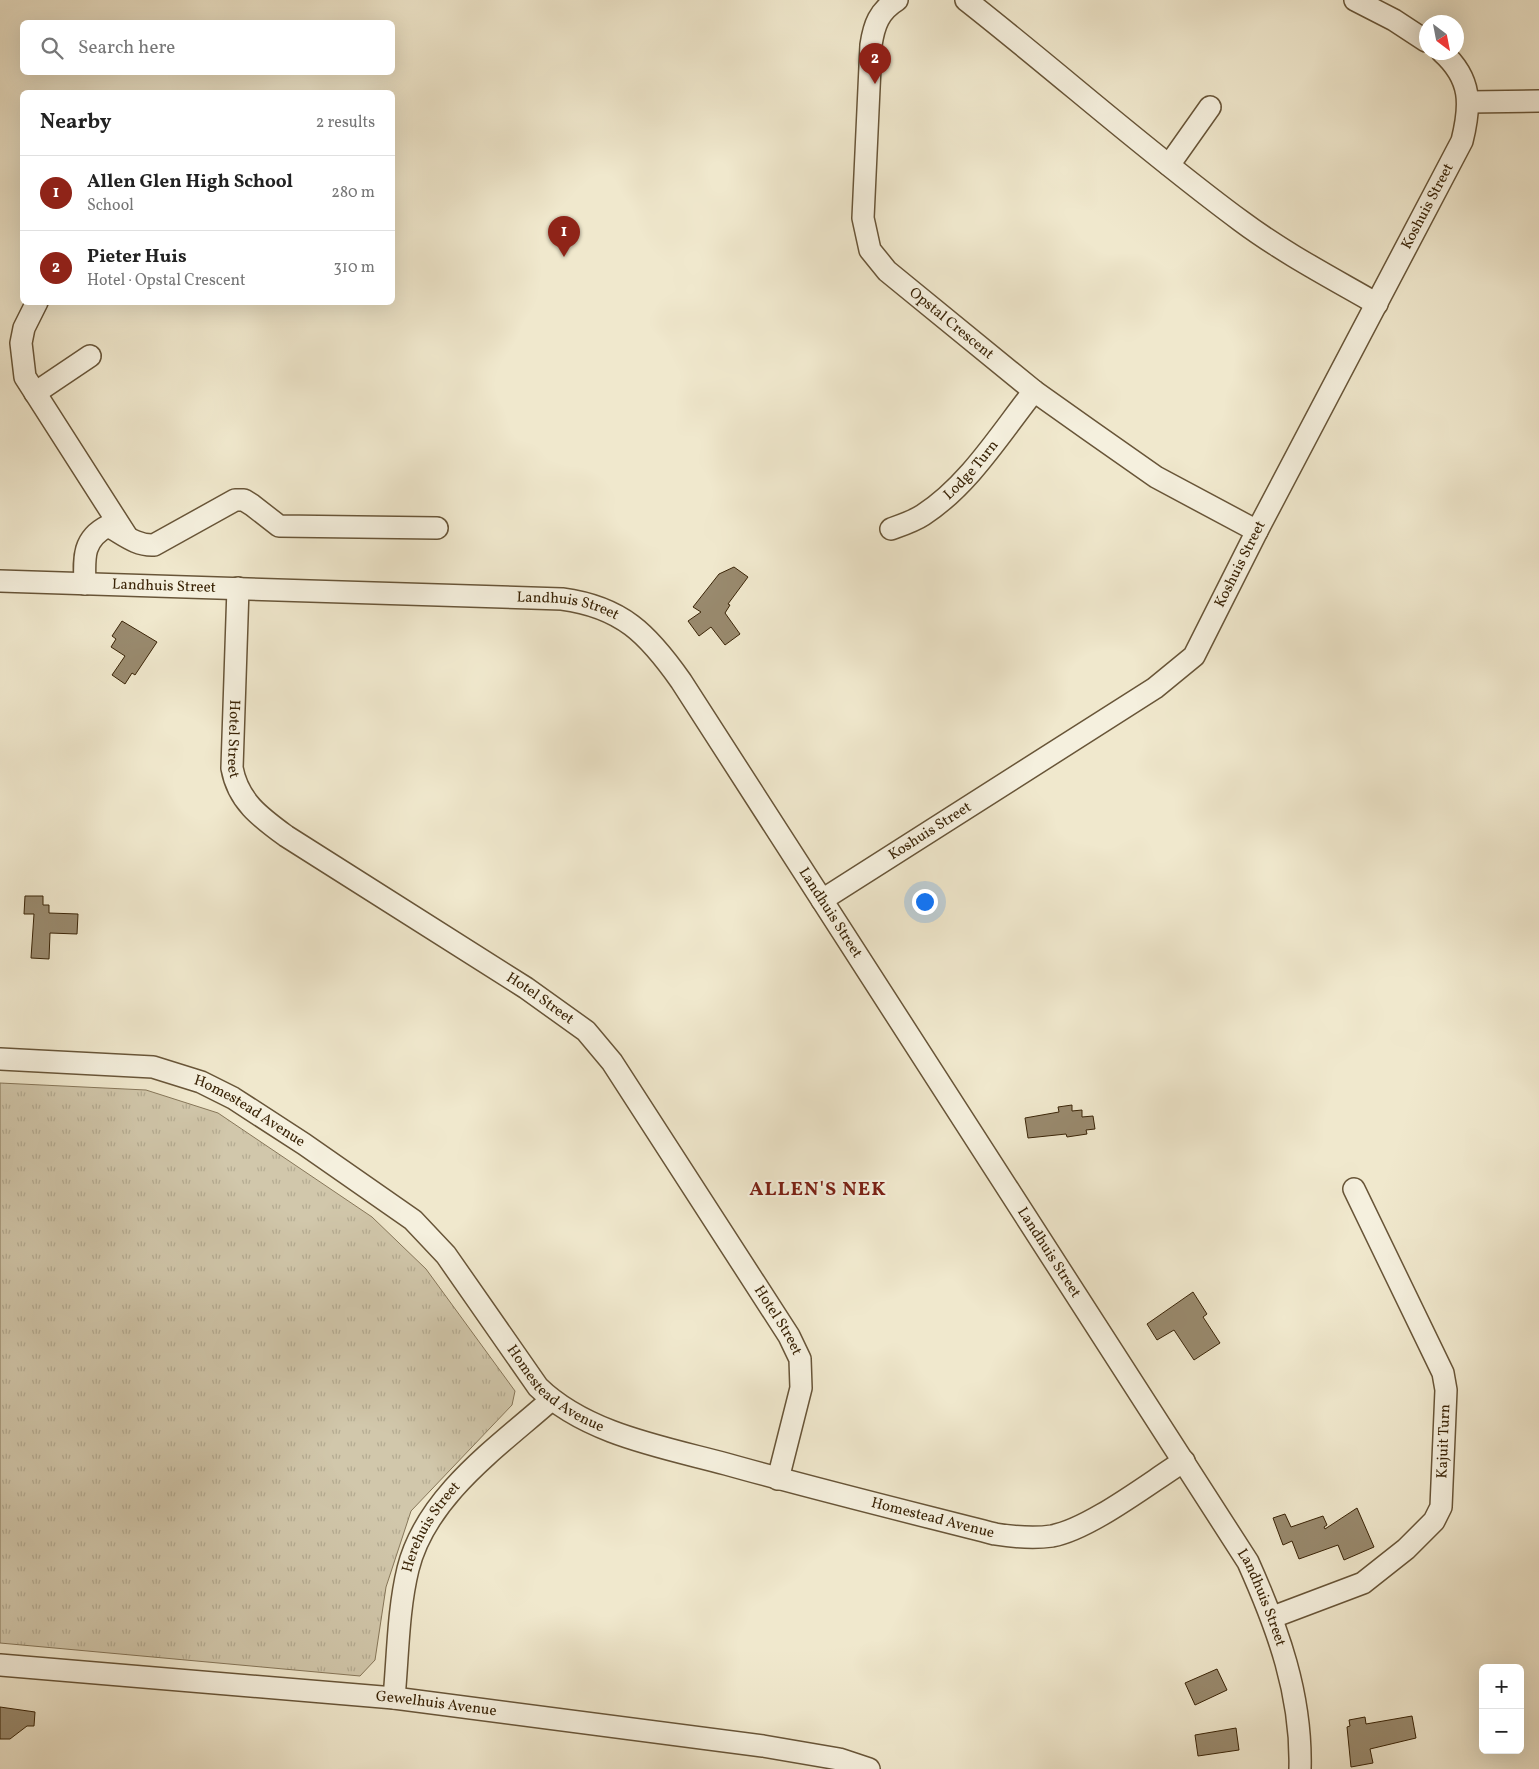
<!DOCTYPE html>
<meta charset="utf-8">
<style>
body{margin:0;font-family:Vollkorn,serif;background:#f6f6f6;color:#222}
.controls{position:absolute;right:15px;bottom:15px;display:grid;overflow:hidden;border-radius:8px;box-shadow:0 5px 20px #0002}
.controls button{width:45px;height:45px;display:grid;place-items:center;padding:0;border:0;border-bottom:1px solid #e0e0e0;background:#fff;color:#222;font:25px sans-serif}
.compass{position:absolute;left:1419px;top:15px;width:45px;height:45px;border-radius:50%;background:#fff;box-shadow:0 5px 20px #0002;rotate:148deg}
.you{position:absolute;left:924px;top:901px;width:18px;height:18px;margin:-12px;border:4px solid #fff;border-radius:50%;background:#1a73e8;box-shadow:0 0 0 8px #1a73e833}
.badge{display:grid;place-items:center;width:32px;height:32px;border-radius:50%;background:#8f2418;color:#fff;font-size:16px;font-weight:700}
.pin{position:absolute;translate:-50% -41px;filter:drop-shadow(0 1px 2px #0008)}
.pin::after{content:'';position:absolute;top:26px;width:18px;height:15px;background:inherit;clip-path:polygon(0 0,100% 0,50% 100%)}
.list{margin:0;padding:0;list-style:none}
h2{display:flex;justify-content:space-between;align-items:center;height:65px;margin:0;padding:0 20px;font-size:21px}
h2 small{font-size:16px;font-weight:400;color:#767676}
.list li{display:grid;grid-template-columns:32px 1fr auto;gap:15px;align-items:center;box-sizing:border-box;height:75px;padding:0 20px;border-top:1px solid #e0e0e0}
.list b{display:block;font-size:19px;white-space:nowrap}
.list p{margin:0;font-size:16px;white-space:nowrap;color:#767676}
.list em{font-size:16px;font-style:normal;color:#767676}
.icon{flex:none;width:28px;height:28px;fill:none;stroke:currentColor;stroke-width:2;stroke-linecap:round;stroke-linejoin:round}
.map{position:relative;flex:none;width:1539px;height:1769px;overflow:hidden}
.search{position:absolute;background:#fff;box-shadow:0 5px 20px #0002;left:20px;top:20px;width:375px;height:55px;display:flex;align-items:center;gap:12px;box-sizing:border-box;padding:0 18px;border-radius:8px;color:#767676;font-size:19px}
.panel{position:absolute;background:#fff;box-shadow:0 5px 20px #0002;left:20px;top:90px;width:375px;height:215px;border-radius:8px}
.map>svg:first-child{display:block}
.park{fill:url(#park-tufts);stroke:#867659}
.building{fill:#998a6e;stroke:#3a2407}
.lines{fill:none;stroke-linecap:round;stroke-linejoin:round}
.minor-casing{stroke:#685538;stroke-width:24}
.minor{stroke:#f5f0de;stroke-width:21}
.labels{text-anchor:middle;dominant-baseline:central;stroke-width:4.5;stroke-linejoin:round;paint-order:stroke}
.street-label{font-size:15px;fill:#3a2407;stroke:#f5f0de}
.district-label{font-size:20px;font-weight:bold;letter-spacing:1px;fill:#7a1f14;stroke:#f5f0de}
</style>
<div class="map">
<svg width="1539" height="1769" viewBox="0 0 1539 1769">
<defs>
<pattern id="park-tufts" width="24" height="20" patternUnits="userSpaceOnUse" patternTransform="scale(1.25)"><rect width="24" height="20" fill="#d1c7ab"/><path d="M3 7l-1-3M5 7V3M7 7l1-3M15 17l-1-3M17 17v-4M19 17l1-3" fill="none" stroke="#b4ab92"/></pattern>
</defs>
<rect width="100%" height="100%" fill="#f0e8cd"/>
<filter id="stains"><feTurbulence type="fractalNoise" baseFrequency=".004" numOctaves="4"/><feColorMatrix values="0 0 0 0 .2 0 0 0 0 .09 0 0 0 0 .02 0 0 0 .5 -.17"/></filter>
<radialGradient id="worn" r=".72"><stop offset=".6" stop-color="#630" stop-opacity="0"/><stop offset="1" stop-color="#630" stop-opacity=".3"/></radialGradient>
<path class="park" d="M 0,1083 L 146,1090 L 218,1113 L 372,1217 L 426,1269 L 515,1391 L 512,1405 L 411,1511 L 386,1587 L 375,1660 L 360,1676 L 0,1643 Z"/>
<g class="building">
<path d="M 734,567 L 748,577 L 728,604 L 730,605 L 725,613 L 740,634 L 725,645 L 711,627 L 699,636 L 688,621 L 701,612 L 693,607 L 719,574 Z"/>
<path d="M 122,621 L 157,642 L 135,675 L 132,673 L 125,684 L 112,675 L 125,656 L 111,647 L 116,639 L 112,636 Z"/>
<path d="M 25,896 L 43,896 L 43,905 L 49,905 L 49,913 L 78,914 L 77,934 L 50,933 L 49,959 L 31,958 L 34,914 L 24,914 Z"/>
<path d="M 1072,1105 L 1072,1111 L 1082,1110 L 1082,1117 L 1093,1116 L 1095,1129 L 1086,1130 L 1087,1134 L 1067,1137 L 1066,1134 L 1028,1138 L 1025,1118 L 1059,1112 L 1058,1107 Z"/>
<path d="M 1193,1292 L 1207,1314 L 1203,1317 L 1220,1343 L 1194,1360 L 1174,1330 L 1157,1340 L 1147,1324 Z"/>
<path d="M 1357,1508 L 1374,1547 L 1344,1560 L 1338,1545 L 1299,1559 L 1292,1541 L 1283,1545 L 1273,1518 L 1285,1514 L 1291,1527 L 1323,1516 L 1327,1525 L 1324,1527 L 1325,1529 Z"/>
<path d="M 1217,1669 L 1227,1690 L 1195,1705 L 1185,1683 Z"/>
<path d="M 0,1707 L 35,1712 L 34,1726 L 27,1726 L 10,1739 L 0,1739 Z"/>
<path d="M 1412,1716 L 1416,1738 L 1370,1749 L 1373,1763 L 1351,1767 L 1347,1727 L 1350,1726 L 1349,1720 L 1365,1717 L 1366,1724 Z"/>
<path d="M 1236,1728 L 1239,1750 L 1198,1756 L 1195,1735 Z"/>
</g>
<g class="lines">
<defs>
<g id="minor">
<path id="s1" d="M 897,0 C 879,11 874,25 871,45 L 863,218 L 870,250 L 887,271 L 1034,391 L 1089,430 L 1156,477 L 1257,531"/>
<path d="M 966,0 C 1059,73 1146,151 1241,221 C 1284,253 1332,278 1377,304"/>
<path d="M 1355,0 L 1394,20 L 1426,41"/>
<path d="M 1469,102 L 1539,101"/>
<path d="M 1169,165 L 1210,107"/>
<path d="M 37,302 L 24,328 L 21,343 L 25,377 L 126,535"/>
<path d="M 35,393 L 90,356"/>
<path id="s2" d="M 891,529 C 902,525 914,521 923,515 C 969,485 1000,434 1034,391"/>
<path id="s3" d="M 0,581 L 562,599 C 622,607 648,634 681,681 L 1248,1562 C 1278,1629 1302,1695 1300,1769"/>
<path d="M 85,584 C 84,559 82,539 108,526 C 123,534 136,546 154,545 L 235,500 L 244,500 L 252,505 L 279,526 L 437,528"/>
<path id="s4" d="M 238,588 L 232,768 C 238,801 260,817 286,836 L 526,988 L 586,1031 L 612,1062 L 789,1336 L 800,1359 L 801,1388 L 778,1479"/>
<path id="s5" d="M 822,900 L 1155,688 L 1194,656 L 1257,531 L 1462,141 C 1471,105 1472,79 1442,52"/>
<path id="s6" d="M 0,1059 L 153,1067 L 201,1082 L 233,1098 L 304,1144 L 413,1220 L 446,1255 L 538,1387 C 586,1434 663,1447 726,1464 C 815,1489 905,1511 995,1534 C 1014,1537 1032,1539 1052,1536 C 1090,1529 1149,1483 1184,1461"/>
<path id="s7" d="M 1273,1617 L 1363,1583 L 1406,1549 L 1434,1521 L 1441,1507 L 1446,1390 L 1443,1373 L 1354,1189"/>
<path id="s8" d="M 0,1665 L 394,1698 L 763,1746 L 839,1759 L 869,1769"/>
<path id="s9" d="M 394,1698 C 398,1655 398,1610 408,1569 C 426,1496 498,1447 551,1400"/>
</g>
</defs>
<use href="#minor" class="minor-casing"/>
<use href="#minor" class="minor"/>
</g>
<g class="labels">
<g class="street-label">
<text stroke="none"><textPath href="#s5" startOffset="952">Koshuis Street</textPath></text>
<text stroke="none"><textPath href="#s1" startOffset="370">Opstal Crescent</textPath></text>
<text stroke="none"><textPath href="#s2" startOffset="101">Lodge Turn</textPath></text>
<text stroke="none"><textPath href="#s5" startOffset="548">Koshuis Street</textPath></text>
<text stroke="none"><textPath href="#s3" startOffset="164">Landhuis Street</textPath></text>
<text stroke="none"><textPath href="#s3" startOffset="569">Landhuis Street</textPath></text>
<text stroke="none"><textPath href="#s4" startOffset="151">Hotel Street</textPath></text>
<text stroke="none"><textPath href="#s5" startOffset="128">Koshuis Street</textPath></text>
<text stroke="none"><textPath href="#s3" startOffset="988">Landhuis Street</textPath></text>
<text stroke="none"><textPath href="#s4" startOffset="571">Hotel Street</textPath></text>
<text stroke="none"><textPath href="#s6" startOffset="260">Homestead Avenue</textPath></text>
<text stroke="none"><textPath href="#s3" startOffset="1392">Landhuis Street</textPath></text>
<text stroke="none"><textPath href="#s4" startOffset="975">Hotel Street</textPath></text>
<text stroke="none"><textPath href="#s6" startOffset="680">Homestead Avenue</textPath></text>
<text stroke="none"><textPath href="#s7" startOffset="272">Kajuit Turn</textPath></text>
<text stroke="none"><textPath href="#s6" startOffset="1085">Homestead Avenue</textPath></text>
<text stroke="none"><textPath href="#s9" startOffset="178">Herehuis Street</textPath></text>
<text stroke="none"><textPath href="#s3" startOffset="1798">Landhuis Street</textPath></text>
<text stroke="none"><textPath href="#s8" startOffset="438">Gewelhuis Avenue</textPath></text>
</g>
<g class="district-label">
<text x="818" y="1190">ALLEN'S NEK</text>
</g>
</g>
<rect width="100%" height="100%" filter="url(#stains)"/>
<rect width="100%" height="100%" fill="url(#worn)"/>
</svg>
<div class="controls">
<button>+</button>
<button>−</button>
</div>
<svg class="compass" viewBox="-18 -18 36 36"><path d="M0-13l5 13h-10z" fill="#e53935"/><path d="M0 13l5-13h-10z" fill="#767676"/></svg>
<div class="you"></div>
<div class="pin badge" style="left:564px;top:257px">1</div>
<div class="pin badge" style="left:875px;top:84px">2</div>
<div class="search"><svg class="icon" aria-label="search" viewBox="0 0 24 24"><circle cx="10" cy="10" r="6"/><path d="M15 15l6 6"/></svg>Search here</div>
<section class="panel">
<h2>Nearby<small>2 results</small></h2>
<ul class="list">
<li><span class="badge">1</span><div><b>Allen Glen High School</b><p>School</p></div><em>280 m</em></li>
<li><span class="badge">2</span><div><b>Pieter Huis</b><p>Hotel · Opstal Crescent</p></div><em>310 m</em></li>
</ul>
</section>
</div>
